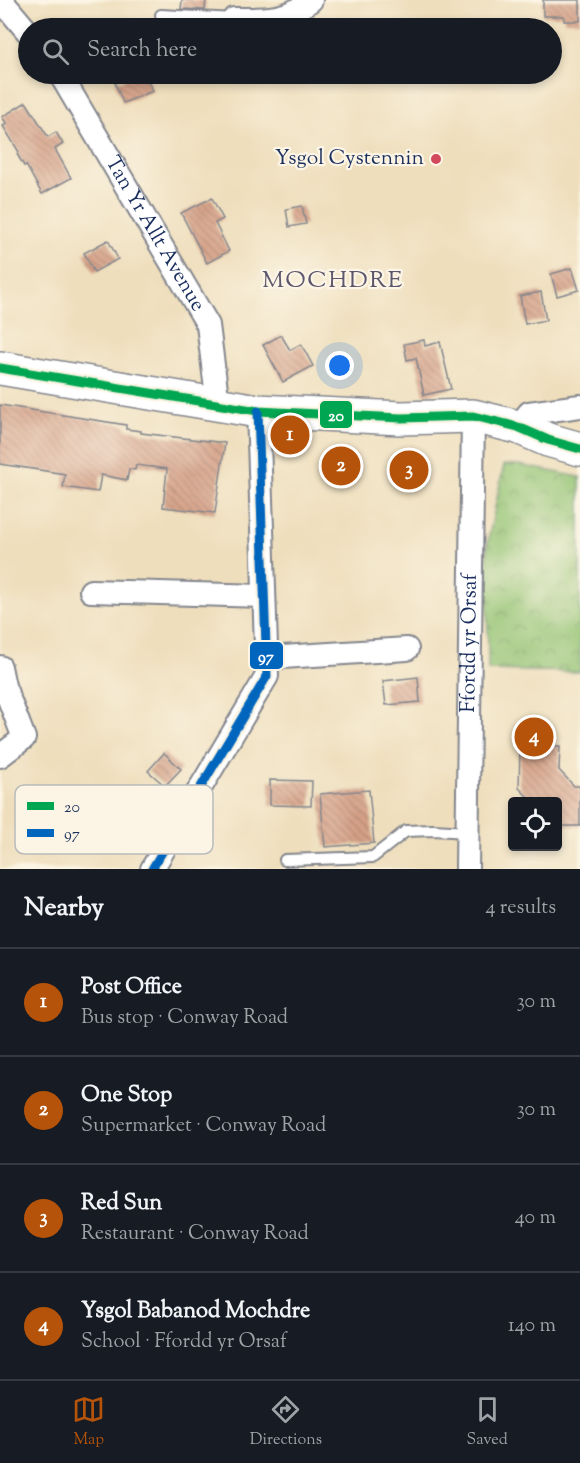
<!DOCTYPE html>
<meta charset="utf-8">
<style>
body{margin:0;font-family:"Sorts Mill Goudy",serif;background:#20242c;color:#f1f3f6}
.controls{position:absolute;right:18px;bottom:18px;display:grid;overflow:hidden;border-radius:6px;box-shadow:0 3px 9px #0003}
.controls button{width:54px;height:54px;display:grid;place-items:center;padding:0;border:0;border-bottom:2px solid #363941;background:#171b24;color:#f1f3f6;font:30px sans-serif}
.you{position:absolute;left:340px;top:366px;width:21px;height:21px;margin:-15px;border:4px solid #fff;border-radius:50%;background:#1a73e8;box-shadow:0 0 0 9px #1a73e833}
.badge{display:grid;place-items:center;width:39px;height:39px;border-radius:50%;background:#b45309;color:#fff;font-size:20px;font-weight:700}
.pin{position:absolute;translate:-50% -50%;border:3px solid #fff;box-shadow:0 2px 6px #0006}
.list{margin:0;padding:0;list-style:none}
h2{display:flex;justify-content:space-between;align-items:center;height:78px;margin:0;padding:0 24px;font-size:26px}
h2 small{font-size:20px;font-weight:400;color:#9ea1a6}
.list li{display:grid;grid-template-columns:39px 1fr auto;gap:18px;align-items:center;box-sizing:border-box;height:108px;padding:0 24px;border-top:2px solid #363941}
.list b{display:block;font-size:22px;white-space:nowrap}
.list p{margin:0;font-size:20px;white-space:nowrap;color:#9ea1a6}
.list em{font-size:20px;font-style:normal;color:#9ea1a6}
.icon{flex:none;width:33px;height:33px;fill:none;stroke:currentColor;stroke-width:2;stroke-linecap:round;stroke-linejoin:round}
.map{position:relative;flex:none;width:580px;height:869px;overflow:hidden}
.search{position:absolute;background:#171b24;box-shadow:0 3px 9px #0003;left:18px;right:18px;top:18px;height:66px;display:flex;align-items:center;gap:15px;box-sizing:border-box;padding:0 21px;border-radius:33px;color:#9ea1a6;font-size:22px}
.sheet{height:510px;background:#171b24}
nav{display:flex;justify-content:space-around;align-items:center;box-sizing:border-box;height:84px;border-top:2px solid #363941;background:#171b24;font-size:16px;color:#9ea1a6}
nav a{display:grid;justify-items:center;gap:3px}
nav .on{color:#b45309}
.map>svg:first-child{display:block}
.park{fill:url(#park-crowns);stroke:#577968;stroke-width:1.5}
.building{fill:url(#building-back-hatch)}
.lines{fill:none;stroke-linecap:round;stroke-linejoin:round}
.lane-casing{stroke:#84868d;stroke-width:14}
.street-casing{stroke:#84868d;stroke-width:26}
.primary-casing{stroke:#84868d;stroke-width:36}
.lane{stroke:#fff;stroke-width:10}
.street{stroke:#fff;stroke-width:22}
.primary{stroke:#fff;stroke-width:33}
.bus-1-casing{stroke:#fcf5e5;stroke-width:14}
.bus-2-casing{stroke:#fcf5e5;stroke-width:14}
.bus-1{stroke:#00a651;stroke-width:9}
.bus-2{stroke:#0065bd;stroke-width:9}
.poi-dot{fill:#d1495b;stroke:#fcf5e5;stroke-width:2}
.labels{text-anchor:middle;dominant-baseline:central;stroke-width:4.5;stroke-linejoin:round;paint-order:stroke}
.poi-label{font-size:21px;fill:#1b2f5e;stroke:#fcf5e5;text-anchor:end}
.street-label{font-size:21px;fill:#1b2f5e;stroke:#fcf5e5}
.quarter-label{font-size:24px;letter-spacing:1.5px;fill:#5c576c;stroke:#fcf5e5}
.key{fill:#fcf5e5;stroke:#b8babc;stroke-width:1.5}
.key-label{font-size:16px;fill:#1b2f5e}
.line-badge{stroke:#fcf5e5;stroke-width:2}
.badge-label{font-size:16px;text-anchor:middle;font-weight:bold;fill:#fff}
</style>
<div class="map">
<svg width="580" height="869" viewBox="0 0 580 869">
<defs>
<pattern id="park-crowns" width="20" height="18" patternUnits="userSpaceOnUse" patternTransform="scale(1.5)"><rect width="20" height="18" fill="#93c372"/><path d="M2 6a3 3 0 1 1 6 0M12 15a3 3 0 1 1 6 0" fill="none" stroke="#779f61"/></pattern>
<pattern id="building-back-hatch" width="6" height="6" patternUnits="userSpaceOnUse" patternTransform="scale(1.5)"><rect width="6" height="6" fill="#d6a086"/><path d="M-1 5l2 2M0 0l6 6M5-1l2 2" fill="none" stroke="#ad8371"/></pattern>
</defs>
<rect width="100%" height="100%" fill="#fcf5e5"/>
<filter id="ink" filterUnits="userSpaceOnUse"><feTurbulence type="fractalNoise" baseFrequency=".0167" numOctaves="2"/><feDisplacementMap in="SourceGraphic" scale="12" xChannelSelector="R" yChannelSelector="G"/><feConvolveMatrix kernelMatrix="1 2 1 2 8 2 1 2 1" color-interpolation-filters="sRGB"/></filter>
<filter id="wash" filterUnits="userSpaceOnUse"><feTurbulence type="fractalNoise" baseFrequency=".008" numOctaves="4" result="noise"/><feDisplacementMap in="SourceGraphic" scale="24" xChannelSelector="R" yChannelSelector="G"/><feGaussianBlur stdDeviation="1.35" result="paint"/><feColorMatrix in="noise" values="0 0 0 0 0 0 0 0 0 0 0 0 0 0 0 0 0 1.4 0 .05"/><feComposite in="paint" operator="in"/></filter>
<g filter="url(#wash)">
<rect width="100%" height="100%" fill="#eedebc"/>
<path class="park" d="M 504,465 L 519,465 L 580,477 L 580,672 L 488,670 L 487,546 Z"/>
<g id="blocks">
<g class="building">
<path d="M 182,0 L 206,0 L 205,10 L 181,9 Z"/>
<path d="M 543,0 L 580,0 L 580,21 L 564,21 L 564,16 L 543,16 Z"/>
<path d="M 138,74 L 145,74 L 153,91 L 123,103 L 115,83 Z"/>
<path d="M 26,102 L 48,137 L 56,132 L 63,144 L 55,149 L 71,178 L 42,194 L 26,165 L 24,166 L 17,154 L 19,152 L 3,126 L 7,124 L 2,117 Z"/>
<path d="M 212,198 L 223,219 L 215,223 L 229,251 L 207,263 L 181,213 Z"/>
<path d="M 302,206 L 306,224 L 289,227 L 286,209 Z"/>
<path d="M 108,240 L 118,259 L 94,272 L 84,253 Z"/>
<path d="M 572,268 L 579,290 L 557,296 L 551,274 Z"/>
<path d="M 541,292 L 546,320 L 525,324 L 520,296 Z"/>
<path d="M 281,335 L 290,350 L 301,344 L 313,366 L 283,382 L 263,345 Z"/>
<path d="M 424,340 L 425,346 L 440,342 L 451,389 L 424,395 L 416,358 L 407,360 L 404,344 Z"/>
<path d="M 0,405 L 126,425 L 126,429 L 141,431 L 141,433 L 225,443 L 215,513 L 163,507 L 167,469 L 136,465 L 135,470 L 129,469 L 127,480 L 101,475 L 98,492 L 63,487 L 65,474 L 0,464 Z"/>
<path d="M 418,677 L 420,702 L 386,705 L 383,681 Z"/>
<path d="M 520,746 L 560,746 L 559,770 L 574,786 L 580,786 L 580,826 L 558,826 L 558,801 L 532,801 L 519,788 Z"/>
<path d="M 164,753 L 181,769 L 165,786 L 148,771 Z"/>
<path d="M 270,780 L 312,781 L 311,806 L 270,805 Z"/>
<path d="M 369,790 L 374,843 L 325,847 L 320,794 Z"/>
</g>
</g>
</g>
<g filter="url(#ink)">
<use href="#blocks" fill-opacity="0" stroke="#84868d" stroke-width="1.5"/>
<g class="lines">
<defs>
<g id="lane">
<path d="M 161,15 L 234,19"/>
<path d="M 285,860 L 373,857 L 406,831 L 433,830 L 468,832"/>
</g>
<g id="street">
<path d="M 1,0 L 28,32"/>
<path d="M 234,19 C 264,19 287,21 311,0"/>
<path id="s1" d="M 60,74 L 208,325 L 218,405"/>
<path d="M 518,427 L 529,413 L 580,406"/>
<path d="M 91,591 L 264,596"/>
<path d="M 267,658 L 407,649"/>
<path d="M 0,667 L 4,686 L 24,738 L 0,756"/>
<path d="M 152,869 L 267,676 L 258,411"/>
<path id="s2" d="M 467,869 L 473,416"/>
</g>
<path id="primary" d="M 0,368 L 258,411 L 401,418 L 473,416 L 518,427 L 548,440 L 580,449"/>
</defs>
<use href="#lane" class="lane-casing"/>
<use href="#street" class="street-casing"/>
<use href="#primary" class="primary-casing"/>
<use href="#lane" class="lane"/>
<use href="#street" class="street"/>
<use href="#primary" class="primary"/>
<defs>
<path id="bus-1" d="M 0,368 L 258,411 L 401,418 L 473,416 L 518,427 L 548,440 L 580,449"/>
<path id="bus-2" d="M 152,869 L 267,676 L 258,411"/>
</defs>
<use href="#bus-1" class="bus-1-casing"/>
<use href="#bus-2" class="bus-2-casing"/>
<use href="#bus-1" class="bus-1"/>
<use href="#bus-2" class="bus-2"/>
</g>
</g>
<circle class="poi-dot" cx="436" cy="159" r="6"/>
<g class="labels">
<g class="poi-label">
<text x="424" y="159">Ysgol Cystennin</text>
</g>
<g class="street-label">
<text stroke="none"><textPath href="#s1" startOffset="186">Tan Yr Allt Avenue</textPath></text>
<text stroke="none"><textPath href="#s2" startOffset="226">Ffordd yr Orsaf</textPath></text>
</g>
<g class="quarter-label">
<text x="333" y="281">MOCHDRE</text>
</g>
</g>
<rect x="15" y="785" width="198" height="69" rx="9" class="key"/>
<rect x="27" y="802" width="27" height="8" fill="#00a651"/>
<rect x="27" y="829" width="27" height="8" fill="#0065bd"/>
<g class="key-label">
<text x="64" y="812">20</text>
<text x="64" y="839">97</text>
</g>
<g class="line-badge">
<rect x="319" y="400" width="34" height="29" rx="6" fill="#00a651"/>
<rect x="249" y="641" width="35" height="29" rx="6" fill="#0065bd"/>
</g>
<g class="badge-label">
<text x="336" y="421">20</text>
<text x="266" y="662">97</text>
</g>
</svg>
<div class="controls">
<button><svg class="icon" aria-label="locate" viewBox="0 0 24 24"><circle cx="12" cy="12" r="6"/><path d="M12 2v4M12 18v4M2 12h4M18 12h4"/></svg></button>
</div>
<div class="you"></div>
<div class="pin badge" style="left:290px;top:435px">1</div>
<div class="pin badge" style="left:341px;top:466px">2</div>
<div class="pin badge" style="left:409px;top:470px">3</div>
<div class="pin badge" style="left:534px;top:737px">4</div>
<div class="search"><svg class="icon" aria-label="search" viewBox="0 0 24 24"><circle cx="10" cy="10" r="6"/><path d="M15 15l6 6"/></svg>Search here</div>
</div>
<section class="sheet">
<h2>Nearby<small>4 results</small></h2>
<ul class="list">
<li><span class="badge">1</span><div><b>Post Office</b><p>Bus stop · Conway Road</p></div><em>30 m</em></li>
<li><span class="badge">2</span><div><b>One Stop</b><p>Supermarket · Conway Road</p></div><em>30 m</em></li>
<li><span class="badge">3</span><div><b>Red Sun</b><p>Restaurant · Conway Road</p></div><em>40 m</em></li>
<li><span class="badge">4</span><div><b>Ysgol Babanod Mochdre</b><p>School · Ffordd yr Orsaf</p></div><em>140 m</em></li>
</ul>
</section>
<nav>
<a class="on"><svg class="icon" aria-label="map" viewBox="0 0 24 24"><path d="M3 6l6-2 6 2 6-2v14l-6 2-6-2-6 2zM9 4v14M15 6v14"/></svg>Map</a>
<a><svg class="icon" aria-label="directions" viewBox="0 0 24 24"><path d="M12 3l9 9-9 9-9-9zM9 14v-3h6M13 9l2 2-2 2"/></svg>Directions</a>
<a><svg class="icon" aria-label="saved" viewBox="0 0 24 24"><path d="M7 4h10v16l-5-4-5 4z"/></svg>Saved</a>
</nav>
